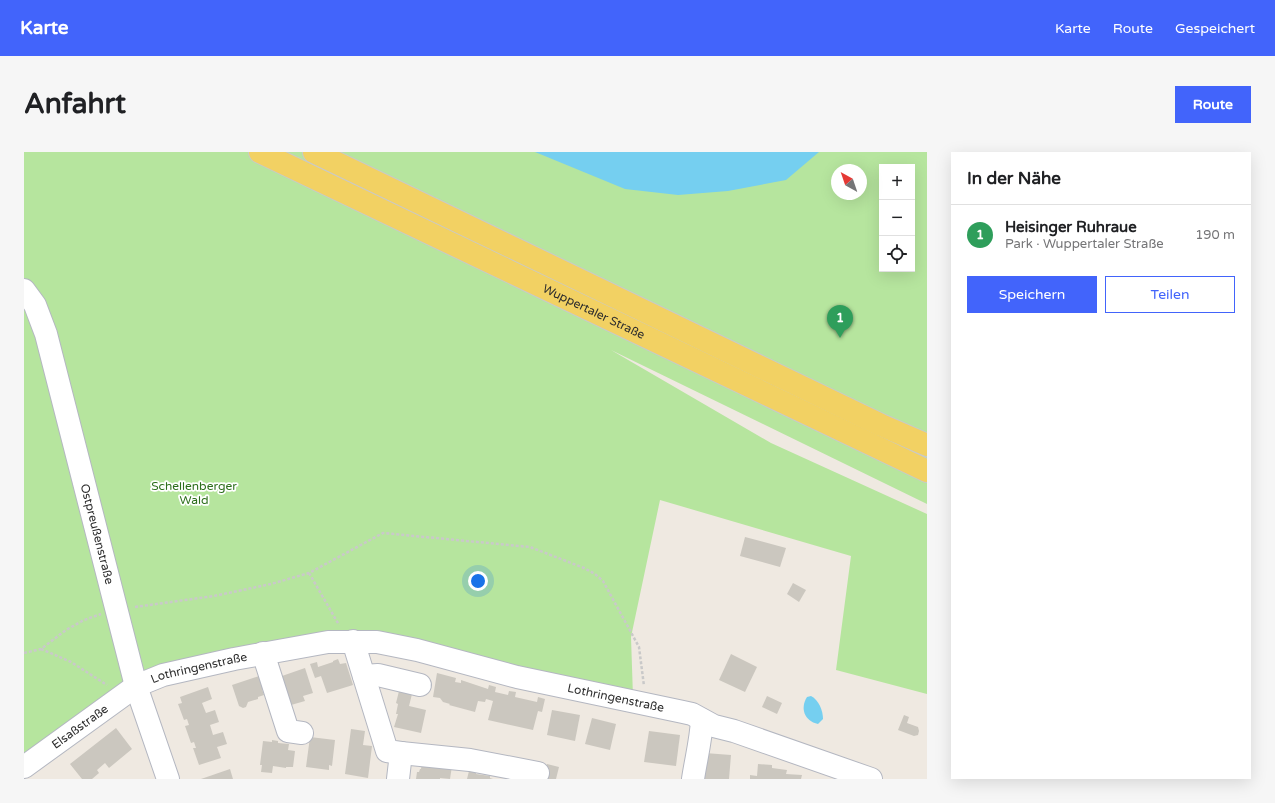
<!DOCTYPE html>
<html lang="de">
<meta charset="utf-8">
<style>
body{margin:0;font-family:"Varela Round",sans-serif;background:#f6f6f6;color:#202124}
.controls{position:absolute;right:12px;top:12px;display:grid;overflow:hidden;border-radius:0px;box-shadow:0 4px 16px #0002}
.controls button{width:36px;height:36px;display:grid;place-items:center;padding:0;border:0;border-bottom:1px solid #e0e0e0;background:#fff;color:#202124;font:20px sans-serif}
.compass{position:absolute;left:807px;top:12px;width:36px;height:36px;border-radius:50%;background:#fff;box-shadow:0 4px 16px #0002;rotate:320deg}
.you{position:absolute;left:454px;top:429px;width:14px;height:14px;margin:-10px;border:3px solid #fff;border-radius:50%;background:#1a73e8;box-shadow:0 0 0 6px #1a73e833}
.badge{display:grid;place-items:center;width:26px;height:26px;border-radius:50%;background:#4264fb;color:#fff;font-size:13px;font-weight:700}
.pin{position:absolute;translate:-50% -33px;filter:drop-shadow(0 1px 2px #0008)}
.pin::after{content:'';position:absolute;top:21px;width:14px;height:12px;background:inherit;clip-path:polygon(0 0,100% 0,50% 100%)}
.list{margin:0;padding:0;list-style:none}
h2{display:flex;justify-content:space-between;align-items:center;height:52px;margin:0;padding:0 16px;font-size:17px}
h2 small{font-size:13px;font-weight:400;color:#757577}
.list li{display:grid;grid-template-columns:26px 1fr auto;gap:12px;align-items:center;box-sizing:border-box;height:60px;padding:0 16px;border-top:1px solid #e0e0e0}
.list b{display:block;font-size:15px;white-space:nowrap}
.list p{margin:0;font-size:13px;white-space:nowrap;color:#757577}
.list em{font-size:13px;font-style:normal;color:#757577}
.actions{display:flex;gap:8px;padding:12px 16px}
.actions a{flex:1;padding:9px 0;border:1px solid #4264fb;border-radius:0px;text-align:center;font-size:14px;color:#4264fb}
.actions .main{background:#4264fb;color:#fff}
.icon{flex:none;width:22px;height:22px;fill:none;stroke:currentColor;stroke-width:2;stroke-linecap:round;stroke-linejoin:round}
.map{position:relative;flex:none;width:903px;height:627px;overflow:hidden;border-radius:0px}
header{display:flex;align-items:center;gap:24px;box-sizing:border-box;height:56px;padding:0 20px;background:#4264fb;color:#fff}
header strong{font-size:19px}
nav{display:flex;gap:22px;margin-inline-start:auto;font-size:14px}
.intro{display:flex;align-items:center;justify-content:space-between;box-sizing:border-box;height:96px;padding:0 24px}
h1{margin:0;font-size:28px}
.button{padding:10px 18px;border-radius:0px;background:#4264fb;color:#fff;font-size:14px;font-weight:700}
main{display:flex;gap:24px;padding:0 24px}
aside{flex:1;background:#fff;border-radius:0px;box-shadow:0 4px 16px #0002}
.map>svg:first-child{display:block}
.green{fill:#b6e59e;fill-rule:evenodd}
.water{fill:#75cff0}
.building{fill:#cbc7bf}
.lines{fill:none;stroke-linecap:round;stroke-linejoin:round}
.minor-casing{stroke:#b4b7c1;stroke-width:24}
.major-casing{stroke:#c9c9c9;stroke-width:24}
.path{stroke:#c9c9c9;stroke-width:2.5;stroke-dasharray:3 2;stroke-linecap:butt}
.minor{stroke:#fff;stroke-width:22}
.major{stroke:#f2d163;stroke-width:22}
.labels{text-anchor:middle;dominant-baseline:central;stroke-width:3.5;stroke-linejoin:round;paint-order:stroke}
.street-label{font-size:12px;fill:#2e2e2e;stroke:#fff}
.park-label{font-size:12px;fill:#2c6e1b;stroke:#fff}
</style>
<header>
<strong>Karte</strong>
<nav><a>Karte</a><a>Route</a><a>Gespeichert</a></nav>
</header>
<div class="intro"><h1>Anfahrt</h1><a class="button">Route</a></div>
<main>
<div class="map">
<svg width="903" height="627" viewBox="0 0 903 627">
<rect width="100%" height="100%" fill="#efe9e1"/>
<path class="green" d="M 0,0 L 903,0 L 903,352 L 587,198 L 747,291 L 903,362 L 903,542 L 812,518 L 827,404 L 636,348 L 607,485 L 609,545 L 355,488 L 159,515 L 0,610 ZM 858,15 L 888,15 L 888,117 L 858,117 ZM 813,18 L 837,18 L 837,42 L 813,42 Z"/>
<g class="water">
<path d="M 511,0 L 795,0 L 762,28 L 704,39 L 654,43 L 601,37 Z"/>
<path d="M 787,544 C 795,548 799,559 799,567 L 794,572 C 780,569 776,556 783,545 Z"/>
</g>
<g class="building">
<path d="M 721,385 L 762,396 L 756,415 L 716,404 Z"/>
<path d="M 769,431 L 782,438 L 775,450 L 763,442 Z"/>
<path d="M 707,502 L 733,515 L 721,540 L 695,528 Z"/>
<path d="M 314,507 L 316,512 L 322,511 L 329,533 L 303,541 L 297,524 L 291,526 L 286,512 L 293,510 L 294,515 L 309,510 L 309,509 Z"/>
<path d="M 281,516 L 289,541 L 279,544 L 281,549 L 267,553 L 258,524 Z"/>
<path d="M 413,521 L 432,526 L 431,530 L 437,531 L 437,528 L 464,537 L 465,533 L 472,535 L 471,540 L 484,543 L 485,539 L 492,540 L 491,545 L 513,550 L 514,545 L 521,547 L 518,560 L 514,559 L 509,578 L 464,568 L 469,549 L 462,547 L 461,550 L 454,549 L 451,560 L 425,553 L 426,552 L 419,550 L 416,546 L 409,545 Z"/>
<path d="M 241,522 L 245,535 L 238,537 L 240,543 L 234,545 L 234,547 L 224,550 L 222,555 L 219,556 L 215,554 L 208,533 Z"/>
<path d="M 184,535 L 188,547 L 178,551 L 182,561 L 191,558 L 195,570 L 186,573 L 189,583 L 199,580 L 203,592 L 193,595 L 197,606 L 175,613 L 169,596 L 172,596 L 170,590 L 167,591 L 161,574 L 165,573 L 163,567 L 160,568 L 154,552 L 158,551 L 156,545 Z"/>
<path d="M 375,539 L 388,542 L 385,554 L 402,558 L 397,581 L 370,575 L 374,562 L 372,562 L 374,552 L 372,551 Z"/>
<path d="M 743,544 L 758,551 L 753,562 L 738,555 Z"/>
<path d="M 528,558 L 556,563 L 551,589 L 523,583 Z"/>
<path d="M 880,563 L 885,565 L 883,571 L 894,575 L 895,579 L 894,583 L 890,584 L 874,578 Z"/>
<path d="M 568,566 L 592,572 L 586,598 L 561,592 Z"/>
<path d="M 92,576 L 108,597 L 85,616 L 81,611 L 73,618 L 75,621 L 68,627 L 58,627 L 46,612 Z"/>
<path d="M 327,577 L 341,579 L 339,593 L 348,594 L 344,626 L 321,622 Z"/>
<path d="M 625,579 L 656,583 L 652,614 L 620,610 Z"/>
<path d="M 286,585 L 311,588 L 308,614 L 305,613 L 305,618 L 282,615 Z"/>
<path d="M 248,588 L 254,589 L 254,591 L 265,592 L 264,598 L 271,599 L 269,615 L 262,615 L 262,616 L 249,614 L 248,621 L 237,620 L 238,613 L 236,613 L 239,589 L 248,590 Z"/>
<path d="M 681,601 L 707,603 L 705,627 L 679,627 Z"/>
<path d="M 398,610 L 428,614 L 426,627 L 416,626 L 416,627 L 392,627 L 393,620 L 395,620 L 396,617 L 397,617 Z"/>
<path d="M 523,612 L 535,615 L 532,627 L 519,627 Z"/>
<path d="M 734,612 L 748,613 L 748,616 L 763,618 L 762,622 L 778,623 L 777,627 L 726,627 L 726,623 L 733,624 Z"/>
<path d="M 206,617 L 209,627 L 177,627 Z"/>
<path d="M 445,619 L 452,620 L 452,622 L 466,624 L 466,626 L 469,627 L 443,627 Z"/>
</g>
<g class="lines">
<defs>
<g id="minor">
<path id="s1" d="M 0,138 L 11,153 L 22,182 L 112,534 L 144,627"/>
<path d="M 329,489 L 363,599 L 377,601 L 374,627"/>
<path d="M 239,501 L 264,579 L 278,581"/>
<path d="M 340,524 L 354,523 L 396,533"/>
<path d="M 377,601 L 446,608 L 514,621"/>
<path id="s2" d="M 0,615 L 112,534 L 139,523 L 210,507 L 304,490 L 353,490 L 393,498 L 493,525 L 659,560 L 668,562 L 690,574 L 710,579 L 847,627"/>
<path d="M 669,627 C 672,607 677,588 678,568"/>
</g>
<g id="major">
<path id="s3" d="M 236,0 L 903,319"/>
<path d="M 290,0 L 857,273 L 903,293"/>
</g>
</defs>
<use href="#minor" class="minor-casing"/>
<use href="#major" class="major-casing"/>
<g class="path">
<path d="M 285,421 L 315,473"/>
<path d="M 111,455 L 190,444 L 247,432 L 285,421 L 359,381 L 506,395 L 560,416 L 571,422 L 579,429 L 615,495 L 620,534"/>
<path d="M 17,497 L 47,510 L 83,533"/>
<path d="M 0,501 L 17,497 L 42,478 L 60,468 L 77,462"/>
</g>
<use href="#minor" class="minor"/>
<use href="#major" class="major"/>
</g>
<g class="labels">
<g class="street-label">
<text stroke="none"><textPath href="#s3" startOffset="370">Wuppertaler Straße</textPath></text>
<text stroke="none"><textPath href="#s1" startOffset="256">Ostpreußenstraße</textPath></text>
<text stroke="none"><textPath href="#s2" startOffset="204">Lothringenstraße</textPath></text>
<text stroke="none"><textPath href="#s2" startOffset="630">Lothringenstraße</textPath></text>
<text stroke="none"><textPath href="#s2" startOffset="69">Elsaßstraße</textPath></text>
</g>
<g class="park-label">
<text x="170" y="334">Schellenberger<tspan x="170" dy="14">Wald</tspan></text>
</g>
</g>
</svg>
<div class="controls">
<button>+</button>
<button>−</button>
<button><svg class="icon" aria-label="locate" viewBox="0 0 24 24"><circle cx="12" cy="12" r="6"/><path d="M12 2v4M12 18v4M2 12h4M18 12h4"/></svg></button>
</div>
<svg class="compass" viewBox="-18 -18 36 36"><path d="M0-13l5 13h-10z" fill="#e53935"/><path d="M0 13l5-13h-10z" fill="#757577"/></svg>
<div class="you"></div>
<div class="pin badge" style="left:816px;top:186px;background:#2e9e5b">1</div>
</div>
<aside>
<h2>In der Nähe<small></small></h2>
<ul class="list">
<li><span class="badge" style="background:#2e9e5b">1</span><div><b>Heisinger Ruhraue</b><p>Park · Wuppertaler Straße</p></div><em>190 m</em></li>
</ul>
<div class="actions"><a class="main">Speichern</a><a>Teilen</a></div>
</aside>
</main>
